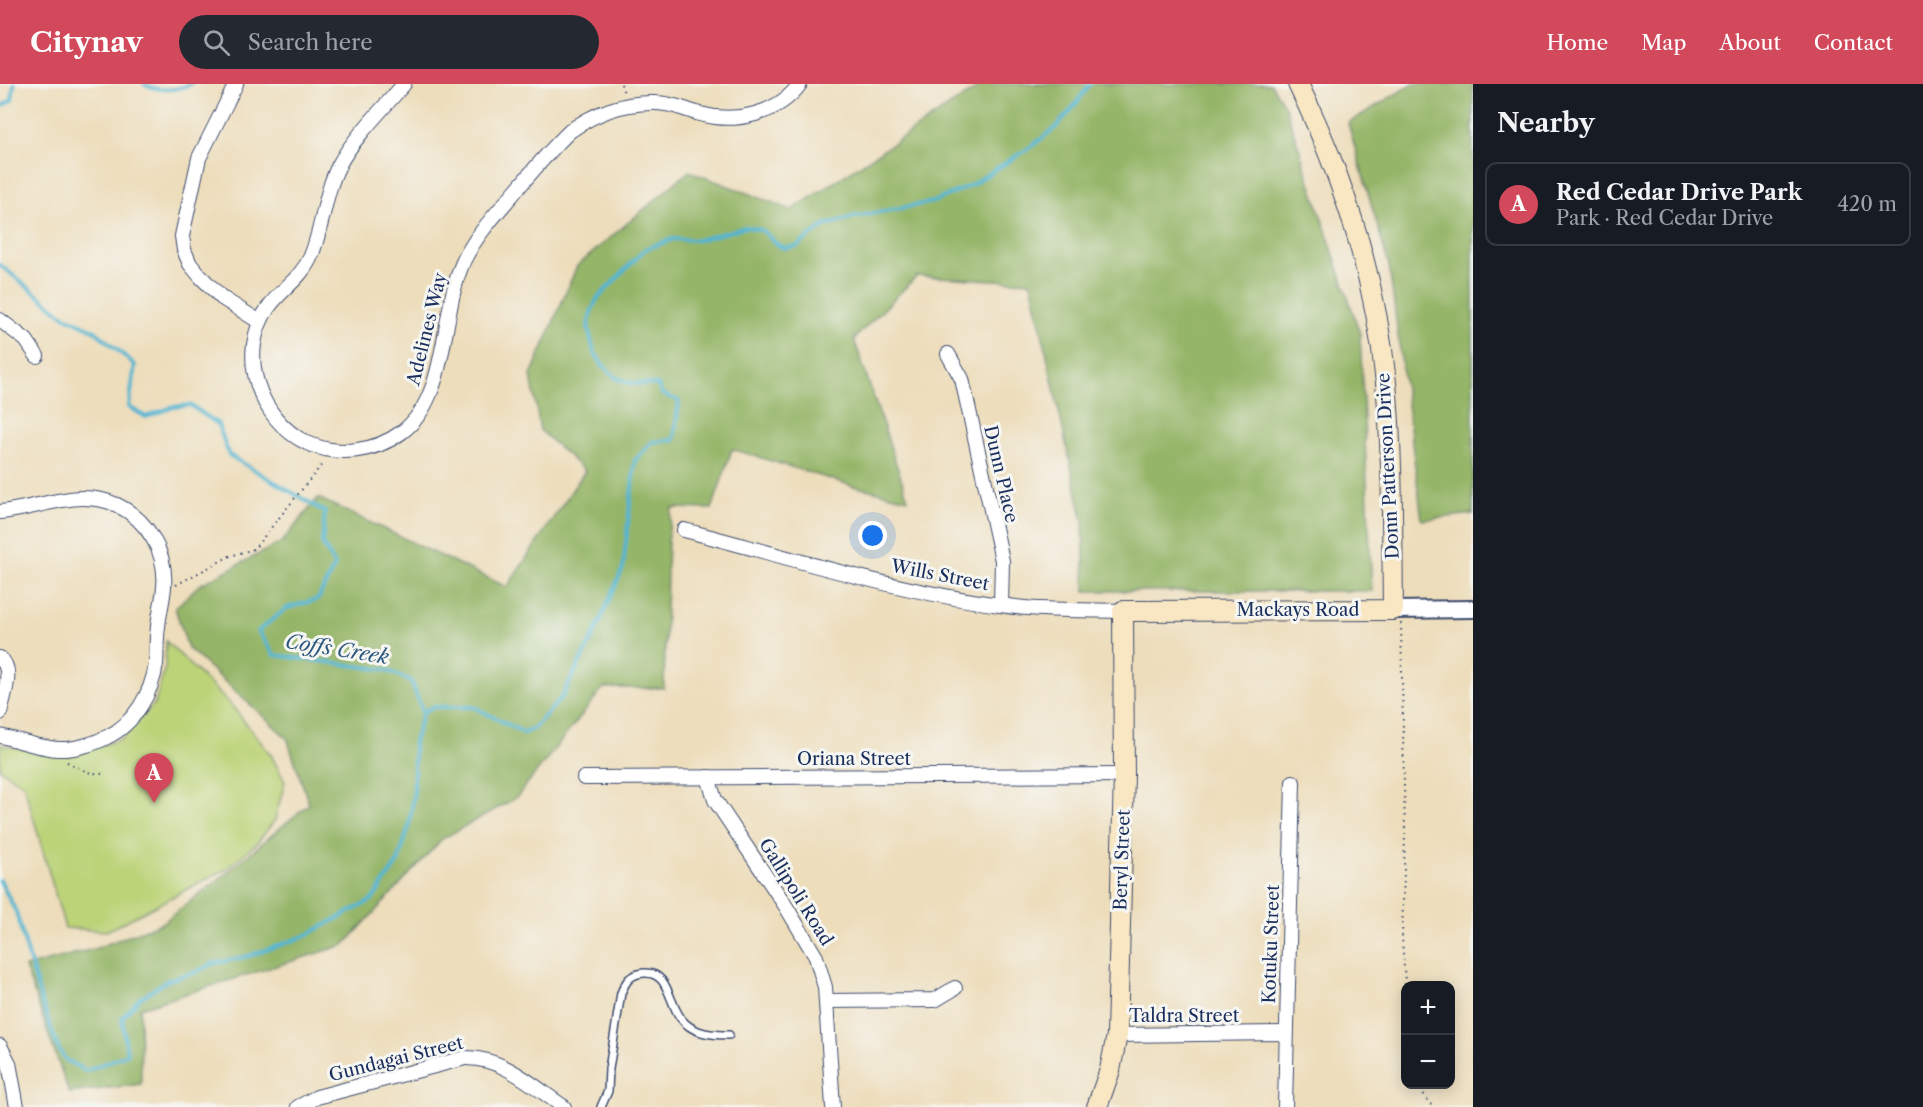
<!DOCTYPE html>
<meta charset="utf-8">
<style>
body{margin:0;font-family:"Libre Caslon Text",serif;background:#242831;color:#f1f3f6}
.controls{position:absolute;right:18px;bottom:18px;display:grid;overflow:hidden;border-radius:12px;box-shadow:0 3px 15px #0003}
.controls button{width:54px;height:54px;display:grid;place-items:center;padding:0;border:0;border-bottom:2px solid #363941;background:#171b24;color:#f1f3f6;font:30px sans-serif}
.you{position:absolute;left:873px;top:452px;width:21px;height:21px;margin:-15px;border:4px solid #fff;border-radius:50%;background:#1a73e8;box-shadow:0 0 0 9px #1a73e833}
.badge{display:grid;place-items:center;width:39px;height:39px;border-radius:50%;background:#d1495b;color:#fff;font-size:20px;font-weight:700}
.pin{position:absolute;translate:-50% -50px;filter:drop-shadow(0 2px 3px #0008)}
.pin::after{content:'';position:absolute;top:32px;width:21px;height:18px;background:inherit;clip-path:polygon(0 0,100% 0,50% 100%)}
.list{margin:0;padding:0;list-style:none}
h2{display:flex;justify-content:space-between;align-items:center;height:78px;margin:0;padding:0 24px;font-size:26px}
h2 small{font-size:20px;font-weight:400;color:#9ea1a6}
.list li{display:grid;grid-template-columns:39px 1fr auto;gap:18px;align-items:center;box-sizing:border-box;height:84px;margin:0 12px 12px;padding:0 12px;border:2px solid #363941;border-radius:12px}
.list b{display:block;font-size:22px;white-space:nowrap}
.list p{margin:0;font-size:20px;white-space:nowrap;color:#9ea1a6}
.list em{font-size:20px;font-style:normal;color:#9ea1a6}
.icon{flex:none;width:33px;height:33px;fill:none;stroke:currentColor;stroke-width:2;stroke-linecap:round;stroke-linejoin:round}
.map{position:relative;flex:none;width:1473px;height:1023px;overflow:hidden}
header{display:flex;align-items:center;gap:36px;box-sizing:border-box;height:84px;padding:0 30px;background:#d1495b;color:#fff}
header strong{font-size:28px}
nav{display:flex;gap:33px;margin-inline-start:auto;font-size:21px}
.search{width:420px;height:54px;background:#242831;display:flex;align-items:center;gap:15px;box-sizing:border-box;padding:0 21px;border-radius:33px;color:#9ea1a6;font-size:22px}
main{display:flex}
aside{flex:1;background:#171b24}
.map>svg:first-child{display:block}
.green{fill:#bcd378;stroke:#6c816b;stroke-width:1.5}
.forest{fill:#95b568;stroke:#587263;stroke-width:1.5}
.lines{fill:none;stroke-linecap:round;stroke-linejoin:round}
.stream{stroke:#52b5d0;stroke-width:4}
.service-casing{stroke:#3a496c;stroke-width:10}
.minor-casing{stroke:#3a496c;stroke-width:16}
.tertiary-casing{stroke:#3a496c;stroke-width:20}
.secondary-casing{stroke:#3a496c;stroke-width:22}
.path{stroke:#3a496c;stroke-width:2;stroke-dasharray:1.5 4.5;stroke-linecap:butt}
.service{stroke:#fff;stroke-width:7}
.minor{stroke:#fff;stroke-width:14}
.tertiary{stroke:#fff;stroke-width:16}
.secondary{stroke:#f9e7c3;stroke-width:20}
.labels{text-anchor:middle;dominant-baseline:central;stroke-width:6;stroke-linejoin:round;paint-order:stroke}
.street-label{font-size:18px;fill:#1b2f5e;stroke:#f6f6f2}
.water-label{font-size:20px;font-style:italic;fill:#2c5780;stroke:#f6f6f2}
</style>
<header>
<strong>Citynav</strong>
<div class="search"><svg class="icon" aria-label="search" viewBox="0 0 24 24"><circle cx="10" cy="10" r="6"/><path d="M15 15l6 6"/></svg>Search here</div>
<nav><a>Home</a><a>Map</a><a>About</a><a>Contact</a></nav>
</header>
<main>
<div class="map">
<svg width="1473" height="1023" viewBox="0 0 1473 1023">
<rect width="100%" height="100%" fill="#f6f6f2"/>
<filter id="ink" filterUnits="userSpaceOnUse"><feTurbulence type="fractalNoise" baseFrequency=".0167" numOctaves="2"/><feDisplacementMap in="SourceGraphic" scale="12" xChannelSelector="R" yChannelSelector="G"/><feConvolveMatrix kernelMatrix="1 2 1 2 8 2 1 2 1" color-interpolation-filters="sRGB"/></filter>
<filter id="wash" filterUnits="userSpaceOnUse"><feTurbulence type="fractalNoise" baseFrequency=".008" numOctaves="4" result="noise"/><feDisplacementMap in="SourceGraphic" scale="24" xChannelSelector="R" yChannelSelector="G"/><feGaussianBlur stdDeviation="1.35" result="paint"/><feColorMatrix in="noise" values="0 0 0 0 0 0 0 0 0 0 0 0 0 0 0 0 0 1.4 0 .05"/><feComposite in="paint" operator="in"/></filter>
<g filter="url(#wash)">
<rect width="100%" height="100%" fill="#edddbb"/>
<path class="green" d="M 166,557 L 232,622 L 271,671 L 285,698 L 275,736 L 256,760 L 226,785 L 107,847 L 65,844 L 24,701 L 0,685 L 0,661 L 67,671 L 122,655 L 155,619 L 165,583 Z"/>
<g class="forest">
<path d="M 983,0 L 1271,0 L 1285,22 L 1360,250 L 1372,507 L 1085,507 L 1083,438 L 1031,198 L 917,192 L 854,255 L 908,415 L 853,402 L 732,365 L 712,425 L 672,424 L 668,453 L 664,604 L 603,604 L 516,714 L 442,755 L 344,861 L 140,924 L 141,1000 L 69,1009 L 25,883 L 97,864 L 162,839 L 223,792 L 309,720 L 287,654 L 188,564 L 175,524 L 199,501 L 282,458 L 318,414 L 507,503 L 585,387 L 540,346 L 531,291 L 577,182 L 689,87 L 792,126 Z"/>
<path d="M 1412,0 L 1473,0 L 1473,430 L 1422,436 L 1389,182 L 1348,39 Z"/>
</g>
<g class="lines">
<g class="stream">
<path d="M 144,0 C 160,8 175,7 191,0"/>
<path d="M 0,23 L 12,16 L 14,0"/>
<path d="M 0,181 L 64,232 L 94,246 L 135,281 L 129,323 L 146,333 L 173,323 L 190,321 L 218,340 L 229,371 L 325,428 L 322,459 L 335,481 L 318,515 L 287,524 L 258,547 L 274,571 L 387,586 L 411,597 L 423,628 L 414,658 L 414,707 L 409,742 L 398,778 L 372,816 L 305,852 L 249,872 L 212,880 L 196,888 L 168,896 L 140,914 L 122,934 L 127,970 L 86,987 L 66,976 L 58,964 L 41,916 L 16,828 L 0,796"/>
<path d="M 423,628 L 433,623 L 474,623 L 524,649 L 534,644 L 562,613 L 594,551 L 623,484 L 635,376 L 652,358 L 674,356 L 679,317 L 662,310 L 658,301 L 631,299 L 616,294 L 602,280 L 594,268 L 588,243 L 591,228 L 597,215 L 645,165 L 673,155 L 698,156 L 746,143 L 762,146 L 779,162 L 786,164 L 797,162 L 824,142 L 853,133 L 933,118 L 971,101 L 1029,64 L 1054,45 L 1072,25 L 1090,0"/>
</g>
</g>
</g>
<g filter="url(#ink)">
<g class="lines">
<defs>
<path id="service" d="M 601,1023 L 608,1007 L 609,985 L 621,909 C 626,897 630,890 644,889 C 671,887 668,924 685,939 C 697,950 713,951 729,951"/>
<g id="minor">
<path d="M 236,0 L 199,74 L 182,152 L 184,166 L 190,180 L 200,192 L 222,214 L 260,238"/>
<path d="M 404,0 C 384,24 353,54 339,81 C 324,110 323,143 311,172 C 301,195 281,205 268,224 C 236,270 259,336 307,359 C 338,373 375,368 402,348 C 450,312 440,227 464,176 C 477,149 499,127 518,104 C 535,84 552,64 570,47 C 596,28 624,18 656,19 C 672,19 685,26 700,30 C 736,40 778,30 800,0"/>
<path d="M 0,236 L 26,256 L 37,272"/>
<path d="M 948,270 L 962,295 L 999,462 L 1002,477 L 1001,521"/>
<path d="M 0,428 C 39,425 78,403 117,421 C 148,436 167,469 164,503 C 163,516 159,530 158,543 C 156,555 157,568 156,580 C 152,609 134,640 107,653 C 94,660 73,666 58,665 C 39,664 19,656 0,652"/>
<path d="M 684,446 C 789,473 893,507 1000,521 C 1041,527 1082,526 1123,527"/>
<path d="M 0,574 C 15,586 3,612 0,629"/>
<path d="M 708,693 L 715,716 L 785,821 L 816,873 L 825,903 L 833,1023"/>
<path d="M 584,694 L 1124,691"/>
<path d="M 826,917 L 935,916 L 955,904"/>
<path d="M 1117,951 L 1286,949"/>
<path d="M 0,962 L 9,979 L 17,1023"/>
<path d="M 298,1023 L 317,1013 L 465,974 C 503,973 534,1003 564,1023"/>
<path d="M 1285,1023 L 1293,698"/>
</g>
<path id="tertiary" d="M 1393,526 L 1473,525"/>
<path id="secondary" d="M 1097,1023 L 1110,986 L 1117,951 L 1124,691 L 1123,527 L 1393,526 C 1392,450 1393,374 1386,299 C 1376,196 1343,93 1298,0"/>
</defs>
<use href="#service" class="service-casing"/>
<use href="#minor" class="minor-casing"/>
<use href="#tertiary" class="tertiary-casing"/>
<use href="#secondary" class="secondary-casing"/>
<g class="path">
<path d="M 621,0 L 624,9"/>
<path d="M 176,501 L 230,472 L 254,465 L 324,378"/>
<path d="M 1401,539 L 1405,752 L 1402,853 L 1406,914"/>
<path d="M 67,678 L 87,688 L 102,690"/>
<path d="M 1417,1000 L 1430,1020 L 1435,1023"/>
</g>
<use href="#service" class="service"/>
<use href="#minor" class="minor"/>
<use href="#tertiary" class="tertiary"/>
<use href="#secondary" class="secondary"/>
</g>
</g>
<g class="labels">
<g class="street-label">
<text transform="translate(427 245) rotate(-76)">Adelines Way</text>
<text transform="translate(1388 382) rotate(-93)">Donn Patterson Drive</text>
<text transform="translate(1001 390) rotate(77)">Dunn Place</text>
<text transform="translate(940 491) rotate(11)">Wills Street</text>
<text x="1298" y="526">Mackays Road</text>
<text x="854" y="675">Oriana Street</text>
<text transform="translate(1122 776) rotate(-88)">Beryl Street</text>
<text transform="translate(796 808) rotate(58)">Gallipoli Road</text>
<text transform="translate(1271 860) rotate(-88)">Kotuku Street</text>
<text x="1184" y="932">Taldra Street</text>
<text transform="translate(396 975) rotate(-14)">Gundagai Street</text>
</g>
<g class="water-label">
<text transform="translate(337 565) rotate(9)">Coffs Creek</text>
</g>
</g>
</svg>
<div class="controls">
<button>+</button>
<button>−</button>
</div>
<div class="you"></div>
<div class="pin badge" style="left:154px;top:719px">A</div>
</div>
<aside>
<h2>Nearby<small></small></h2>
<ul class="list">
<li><span class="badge">A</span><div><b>Red Cedar Drive Park</b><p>Park · Red Cedar Drive</p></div><em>420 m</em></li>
</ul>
</aside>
</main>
